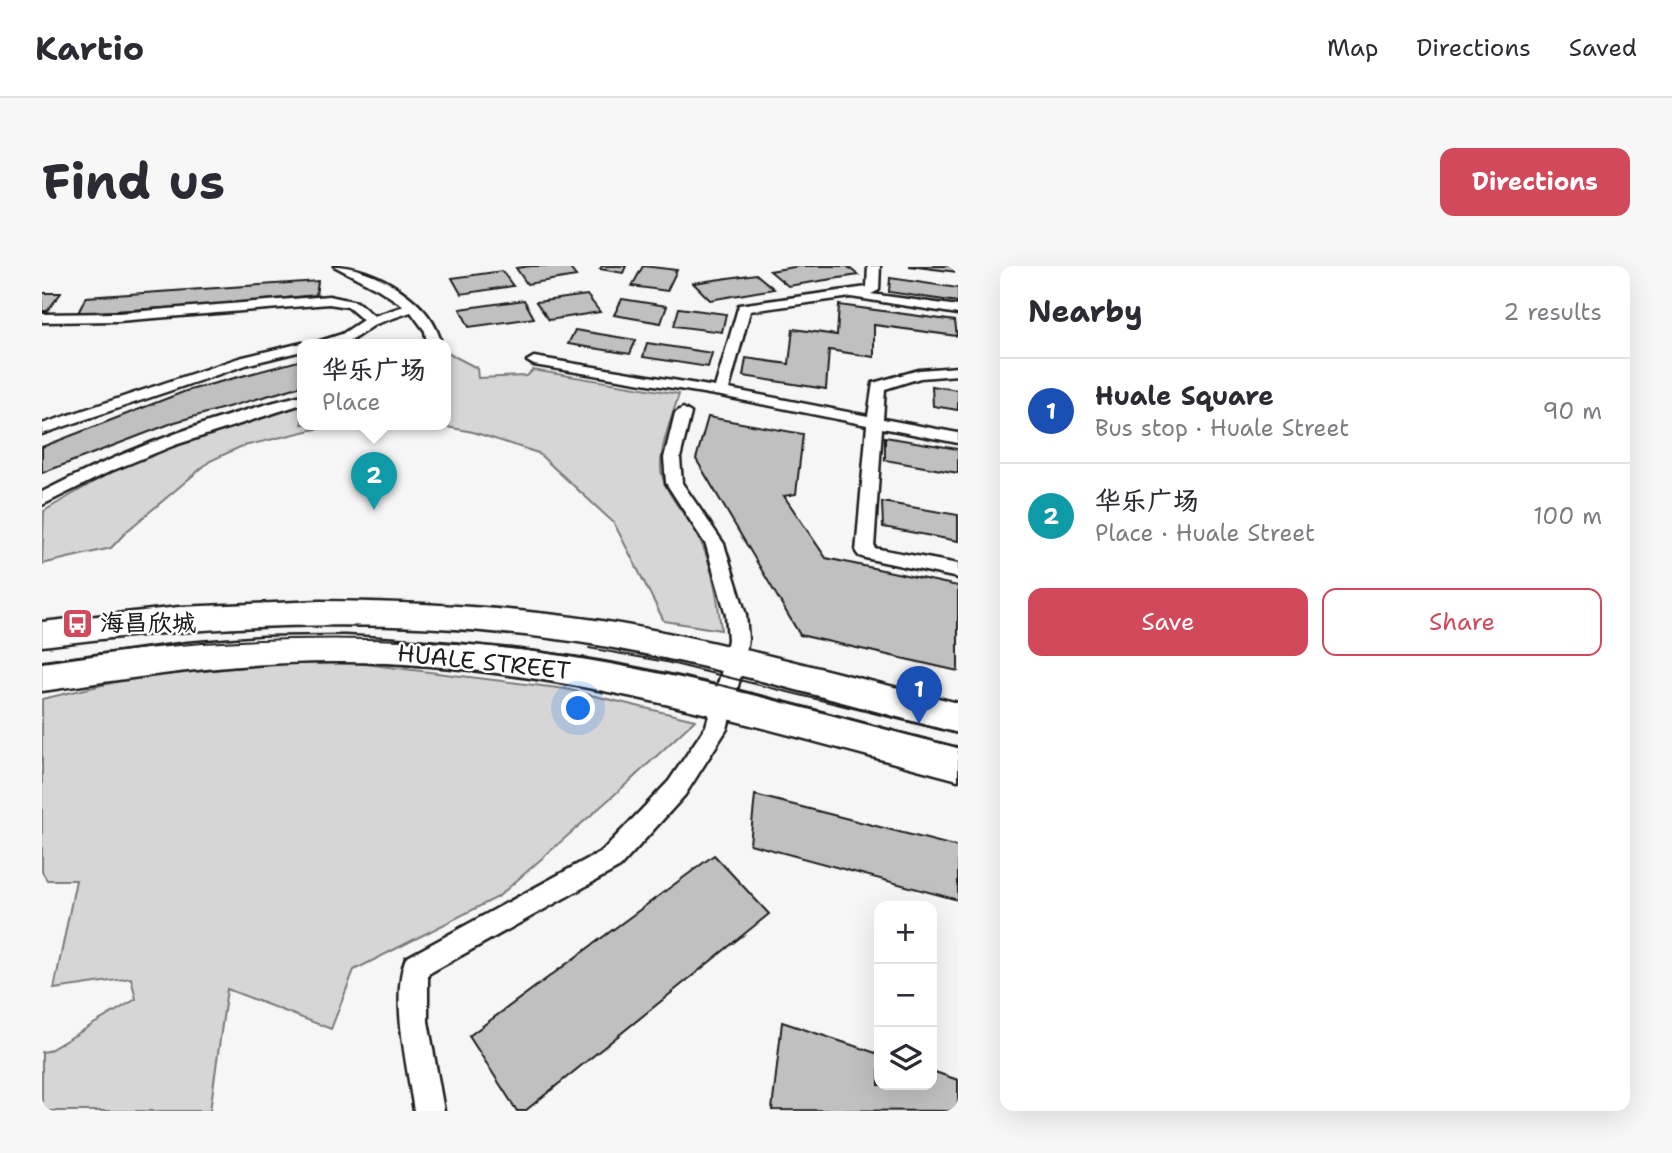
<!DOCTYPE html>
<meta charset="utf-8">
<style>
body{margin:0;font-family:"Shantell Sans","LXGW WenKai TC",sans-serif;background:#f7f7f7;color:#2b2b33}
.controls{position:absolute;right:21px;bottom:21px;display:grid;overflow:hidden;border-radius:14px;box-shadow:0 7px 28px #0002}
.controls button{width:63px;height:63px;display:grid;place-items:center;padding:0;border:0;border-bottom:2px solid #e1e1e2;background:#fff;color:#2b2b33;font:35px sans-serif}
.you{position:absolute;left:537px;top:443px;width:24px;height:24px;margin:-18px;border:5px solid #fff;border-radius:50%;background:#1a73e8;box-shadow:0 0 0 10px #1a73e833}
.badge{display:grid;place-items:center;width:46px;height:46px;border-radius:50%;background:#d1495b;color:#fff;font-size:23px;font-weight:700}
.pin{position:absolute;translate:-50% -58px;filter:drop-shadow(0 2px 4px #0008)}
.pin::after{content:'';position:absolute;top:37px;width:24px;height:21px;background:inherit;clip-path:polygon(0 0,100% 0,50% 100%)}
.popup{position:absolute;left:255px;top:73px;width:154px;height:91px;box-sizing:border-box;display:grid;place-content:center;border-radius:14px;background:#fff;filter:drop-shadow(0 2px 5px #0005);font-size:23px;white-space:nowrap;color:#7c7c81}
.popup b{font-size:26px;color:#2b2b33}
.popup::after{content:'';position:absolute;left:50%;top:100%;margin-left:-14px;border:14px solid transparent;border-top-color:#fff}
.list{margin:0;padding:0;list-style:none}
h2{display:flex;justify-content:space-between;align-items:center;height:91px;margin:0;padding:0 28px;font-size:30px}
h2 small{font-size:23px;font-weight:400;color:#7c7c81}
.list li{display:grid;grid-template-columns:46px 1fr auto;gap:21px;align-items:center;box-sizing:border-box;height:105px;padding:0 28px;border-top:2px solid #e1e1e2}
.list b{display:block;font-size:26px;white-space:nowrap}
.list p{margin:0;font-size:23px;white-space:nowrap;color:#7c7c81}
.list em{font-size:23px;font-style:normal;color:#7c7c81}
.actions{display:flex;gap:14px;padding:21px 28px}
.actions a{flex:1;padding:16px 0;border:2px solid #d1495b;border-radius:14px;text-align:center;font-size:24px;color:#d1495b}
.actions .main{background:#d1495b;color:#fff}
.icon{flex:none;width:38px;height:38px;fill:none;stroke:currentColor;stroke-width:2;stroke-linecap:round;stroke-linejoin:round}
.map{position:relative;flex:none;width:916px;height:845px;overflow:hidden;border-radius:14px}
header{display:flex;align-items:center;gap:42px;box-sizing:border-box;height:98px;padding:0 35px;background:#fff;border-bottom:2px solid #e1e1e2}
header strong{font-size:33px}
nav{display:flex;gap:38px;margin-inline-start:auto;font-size:24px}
.intro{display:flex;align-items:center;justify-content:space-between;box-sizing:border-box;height:168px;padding:0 42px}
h1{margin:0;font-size:49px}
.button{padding:18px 32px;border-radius:14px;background:#d1495b;color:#fff;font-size:24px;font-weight:700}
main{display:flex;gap:42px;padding:0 42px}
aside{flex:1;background:#fff;border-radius:14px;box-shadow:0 7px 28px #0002}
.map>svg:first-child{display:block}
.green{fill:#d6d6d6;stroke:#797979;stroke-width:2}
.building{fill:#c0c0c0;stroke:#1c1c1c;stroke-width:2}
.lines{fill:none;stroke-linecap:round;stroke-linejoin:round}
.minor-casing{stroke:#1c1c1c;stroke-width:5}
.trunk-casing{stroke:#1c1c1c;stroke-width:5}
.minor{fill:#fff;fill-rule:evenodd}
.trunk{fill:#fff;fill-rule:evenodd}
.tram{stroke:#1c1c1c;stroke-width:2}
.labels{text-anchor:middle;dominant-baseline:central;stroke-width:5;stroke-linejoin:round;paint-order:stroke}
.poi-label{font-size:24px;font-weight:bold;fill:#1c1c1c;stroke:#fff;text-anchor:start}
.street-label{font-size:24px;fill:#1c1c1c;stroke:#fff}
</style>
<header>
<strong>Kartio</strong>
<nav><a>Map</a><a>Directions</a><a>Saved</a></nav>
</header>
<div class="intro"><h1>Find us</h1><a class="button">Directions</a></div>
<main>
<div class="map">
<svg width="916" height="845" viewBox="0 0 916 845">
<rect width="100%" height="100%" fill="#f6f6f6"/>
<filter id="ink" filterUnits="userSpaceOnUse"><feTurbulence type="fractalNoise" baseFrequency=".0143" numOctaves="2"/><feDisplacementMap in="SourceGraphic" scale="14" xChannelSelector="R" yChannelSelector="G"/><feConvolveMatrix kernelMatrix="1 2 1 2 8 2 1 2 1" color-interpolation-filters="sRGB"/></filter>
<g filter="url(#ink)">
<g class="green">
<path d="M 404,86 L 435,102 L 436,112 L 485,110 L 491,104 L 637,128 C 631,149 620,174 619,197 C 617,221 641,245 653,264 C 670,294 676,330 679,364 L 622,355 L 572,257 L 496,187 L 431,166 L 389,158 L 404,158 Z"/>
<path d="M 260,140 L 260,158 L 295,158 L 198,181 L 168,195 L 85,265 L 69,282 L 0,298 L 2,245 L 79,200 L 211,152 Z"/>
<path d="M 282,393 L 524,423 L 653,454 L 589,514 L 456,631 L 312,704 L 289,763 L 185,723 L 168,845 L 0,845 L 0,786 L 6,785 L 94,733 L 89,712 L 12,723 L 34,614 L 5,614 L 0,606 L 0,433 L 91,412 Z"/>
</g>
<g class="building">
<path d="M 489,0 L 526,0 L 534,10 L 485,18 L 474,2 Z"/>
<path d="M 560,0 L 584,0 L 581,7 L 558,3 Z"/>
<path d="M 601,0 L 635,4 L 625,25 L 590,20 Z"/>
<path d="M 758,0 L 805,0 L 816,9 L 746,20 L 728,5 Z"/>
<path d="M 867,0 L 916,0 L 916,6 Z"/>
<path d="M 460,5 L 471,20 L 419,28 L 410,12 Z"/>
<path d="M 714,8 L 732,23 L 668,34 L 651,17 Z"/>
<path d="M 848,12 L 916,22 L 916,36 L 847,26 Z"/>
<path d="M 276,15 L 274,29 L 175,39 L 36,47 L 44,31 Z"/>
<path d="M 0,27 L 19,27 L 5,45 L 0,45 Z"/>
<path d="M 545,29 L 558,46 L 507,54 L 494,36 Z"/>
<path d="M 580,33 L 625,40 L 619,57 L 572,49 Z"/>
<path d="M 482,34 L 492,52 L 427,61 L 418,43 Z"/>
<path d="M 797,39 L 913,55 L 915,70 L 832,59 L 832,91 L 787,84 L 784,123 L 701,110 L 704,92 L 747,98 L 751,63 L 795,69 Z"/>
<path d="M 637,42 L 684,48 L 680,66 L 632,60 Z"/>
<path d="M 533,64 L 594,74 L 588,88 L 526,78 Z"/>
<path d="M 605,77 L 670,87 L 666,101 L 601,91 Z"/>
<path d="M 260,94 L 260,120 L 133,156 L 0,207 L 0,181 L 144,125 Z"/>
<path d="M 890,120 L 916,124 L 916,144 L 891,140 Z"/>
<path d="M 666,151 L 761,168 L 754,228 L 742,230 L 784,292 L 916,320 L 916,405 L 758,369 L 654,193 Z"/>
<path d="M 843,171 L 916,183 L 916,207 L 843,194 Z"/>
<path d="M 840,236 L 916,249 L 916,275 L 841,261 Z"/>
<path d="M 713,529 L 916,581 L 916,634 L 708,578 Z"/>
<path d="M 672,589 L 727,648 L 483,845 L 475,845 L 427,770 Z"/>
<path d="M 740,756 L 837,788 L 837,819 L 890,819 L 890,805 L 916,814 L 916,845 L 730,844 Z"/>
</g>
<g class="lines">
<defs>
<g id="minor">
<path d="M 292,0 C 331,0 393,37 399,78 L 385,78 L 383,65 L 369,46 L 334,58 L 310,74 L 294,78 L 269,78 L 300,68 L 321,54 L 306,41 L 287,38 L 76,55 L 0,56 L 0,48 L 76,47 L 287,30 L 315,36 L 332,50 L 362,40 L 336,23 Z"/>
<path d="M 826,0 L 838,0 L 837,24 L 829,28 L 916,40 L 916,48 L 809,31 L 708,45 L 687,123 L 826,150 L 831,117 L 877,104 L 916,101 L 916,109 L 878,112 L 843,123 L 841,153 L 916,167 L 916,177 L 840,162 L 832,282 L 916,298 L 916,312 L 823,292 L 817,290 L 814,286 L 825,159 L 679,130 L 492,99 L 485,95 L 492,91 L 673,121 L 697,39 L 825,21 Z"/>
<path d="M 260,77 L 264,78 L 260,78 L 260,85 L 207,98 L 0,168 L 0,158 L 197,92 Z"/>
<path d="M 260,129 L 260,138 L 133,179 L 69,205 L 0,239 L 0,226 C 82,184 170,151 260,129 Z"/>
<path d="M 641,142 L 649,147 L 638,192 L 640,217 L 682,278 L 704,349 L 706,373 L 702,397 L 685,463 L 643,529 L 578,601 L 386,708 L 386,755 L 402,845 L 372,845 C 366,804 348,730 364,692 L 560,585 L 627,515 L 664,460 L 682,397 L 686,373 L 684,349 L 664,279 L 624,217 L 622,192 L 633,147 Z"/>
</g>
<g id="trunk">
<path d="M 278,335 C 370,336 462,341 553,354 C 676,373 796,408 916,437 L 916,467 C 796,436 677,400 555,379 C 371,349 184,356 0,380 L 0,356 L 137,341 Z"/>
<path d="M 302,370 C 383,374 465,380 545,394 C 669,414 794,452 916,482 L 916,514 C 714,461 510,397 300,396 C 198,395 100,410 0,425 L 0,397 L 145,377 L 221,371 Z"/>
</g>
</defs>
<use href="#minor" class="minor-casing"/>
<use href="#trunk" class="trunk-casing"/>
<use href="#minor" class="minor"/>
<use href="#trunk" class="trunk"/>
<g class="tram">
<path d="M 547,382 L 624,396 L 916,468"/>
<path d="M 0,395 C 180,368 359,363 539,391 C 667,411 791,449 916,481"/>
</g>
</g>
</g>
<defs>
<symbol id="bus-square" viewBox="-11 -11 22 22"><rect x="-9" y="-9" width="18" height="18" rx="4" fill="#d1495b" stroke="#fff"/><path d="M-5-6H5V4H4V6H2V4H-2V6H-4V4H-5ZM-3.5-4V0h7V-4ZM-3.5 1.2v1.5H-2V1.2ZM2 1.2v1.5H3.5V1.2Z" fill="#fff"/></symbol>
</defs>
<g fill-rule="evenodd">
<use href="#bus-square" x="18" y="340" width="35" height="35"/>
</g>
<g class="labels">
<g class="poi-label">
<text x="58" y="357">海昌欣城</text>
</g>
<g class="street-label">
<text transform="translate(442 396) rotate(6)">HUALE STREET</text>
</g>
</g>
</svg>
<div class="controls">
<button>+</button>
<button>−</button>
<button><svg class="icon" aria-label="layers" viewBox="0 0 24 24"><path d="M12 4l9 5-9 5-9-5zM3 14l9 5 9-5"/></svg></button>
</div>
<div class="you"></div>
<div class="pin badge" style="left:877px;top:458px;background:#1a4fb4">1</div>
<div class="pin badge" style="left:332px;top:244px;background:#0f9aa8">2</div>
<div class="popup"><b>华乐广场</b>Place</div>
</div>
<aside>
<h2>Nearby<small>2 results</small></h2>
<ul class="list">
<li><span class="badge" style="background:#1a4fb4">1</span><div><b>Huale Square</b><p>Bus stop · Huale Street</p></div><em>90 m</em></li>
<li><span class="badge" style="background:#0f9aa8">2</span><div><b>华乐广场</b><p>Place · Huale Street</p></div><em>100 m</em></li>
</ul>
<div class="actions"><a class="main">Save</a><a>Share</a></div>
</aside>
</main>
